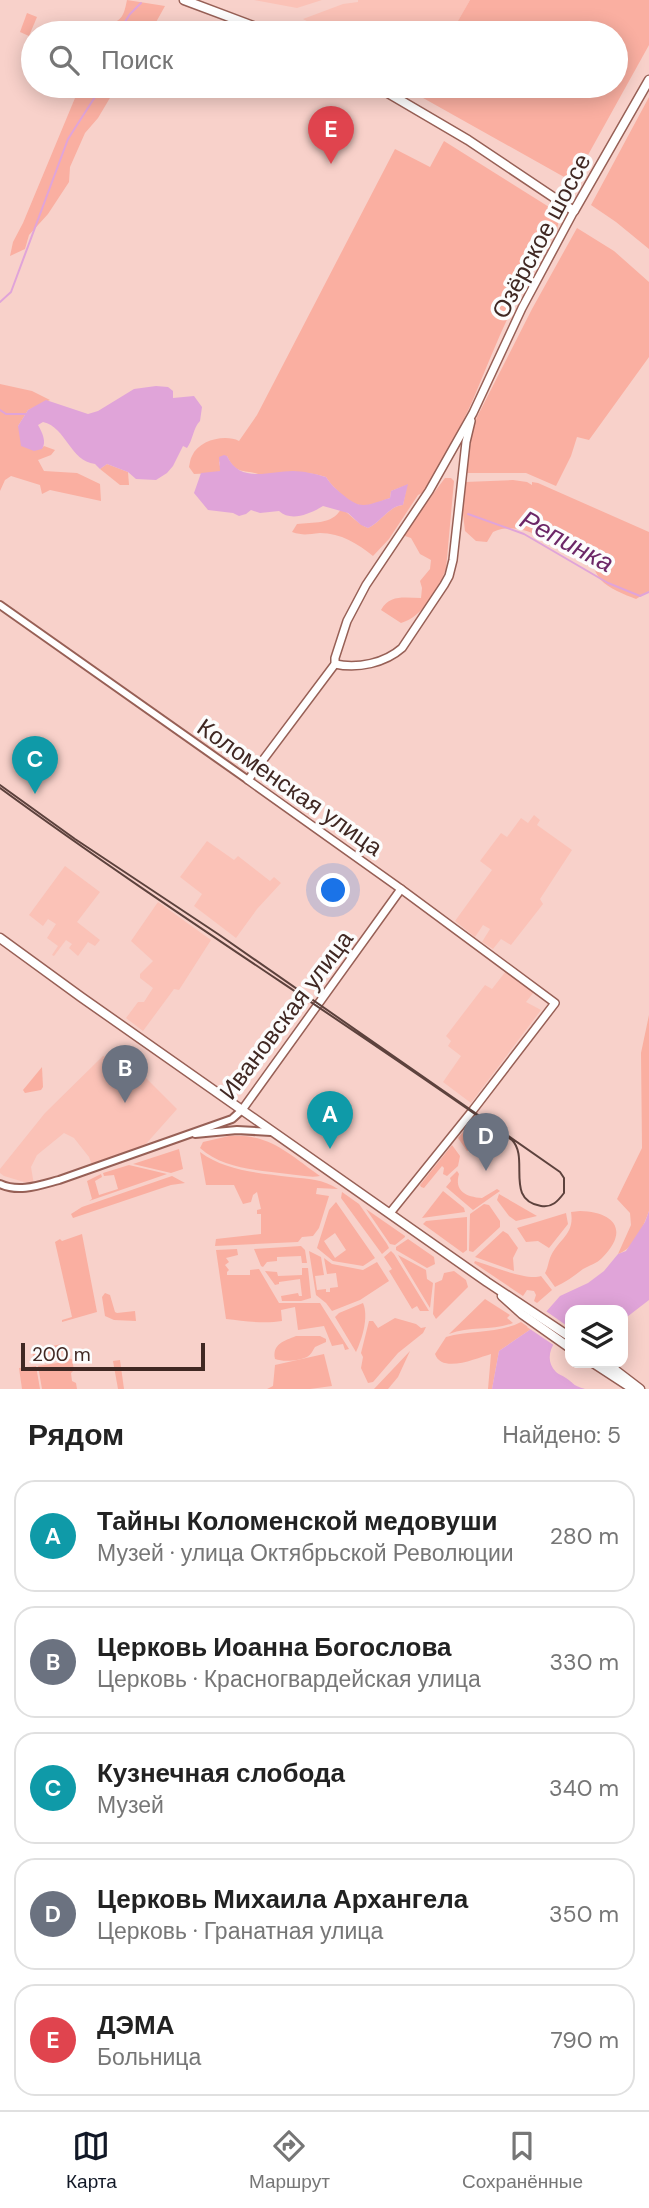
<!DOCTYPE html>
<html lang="ru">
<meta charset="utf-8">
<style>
body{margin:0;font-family:"DM Sans",sans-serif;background:#f6f6f6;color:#222}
.controls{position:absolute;right:21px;bottom:21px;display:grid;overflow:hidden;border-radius:14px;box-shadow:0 4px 18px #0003}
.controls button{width:63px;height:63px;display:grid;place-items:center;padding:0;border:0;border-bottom:2px solid #e0e0e0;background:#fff;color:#222;font:35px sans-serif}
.scale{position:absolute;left:21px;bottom:18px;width:184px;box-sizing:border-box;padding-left:7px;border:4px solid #402823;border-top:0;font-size:19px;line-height:24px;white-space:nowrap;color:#402823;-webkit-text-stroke:5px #fcfcfc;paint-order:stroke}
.you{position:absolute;left:334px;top:891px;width:24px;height:24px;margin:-18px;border:5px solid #fff;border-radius:50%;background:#1a73e8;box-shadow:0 0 0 10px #1a73e833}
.badge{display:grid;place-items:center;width:46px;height:46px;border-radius:50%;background:#111827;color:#fff;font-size:23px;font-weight:700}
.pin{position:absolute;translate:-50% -58px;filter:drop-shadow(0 2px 4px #0008)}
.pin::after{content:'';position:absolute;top:37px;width:24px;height:21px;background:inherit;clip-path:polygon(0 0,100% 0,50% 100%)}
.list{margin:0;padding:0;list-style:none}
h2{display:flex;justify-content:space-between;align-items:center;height:91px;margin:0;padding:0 28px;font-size:30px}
h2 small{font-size:23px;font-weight:400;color:#767676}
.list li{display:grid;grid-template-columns:46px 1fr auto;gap:21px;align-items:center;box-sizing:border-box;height:112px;margin:0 14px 14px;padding:0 14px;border:2px solid #e0e0e0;border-radius:21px}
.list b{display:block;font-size:26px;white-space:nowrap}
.list p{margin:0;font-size:23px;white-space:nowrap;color:#767676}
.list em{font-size:23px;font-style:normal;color:#767676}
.icon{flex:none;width:38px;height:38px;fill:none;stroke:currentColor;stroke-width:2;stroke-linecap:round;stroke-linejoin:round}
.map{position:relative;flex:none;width:649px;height:1389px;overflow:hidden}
.search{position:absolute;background:#fff;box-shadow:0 4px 18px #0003;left:21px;right:21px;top:21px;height:77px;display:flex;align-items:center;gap:18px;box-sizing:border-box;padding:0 24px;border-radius:38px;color:#767676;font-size:26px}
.sheet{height:721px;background:#fff}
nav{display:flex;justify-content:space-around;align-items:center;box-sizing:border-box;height:98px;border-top:2px solid #e0e0e0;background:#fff;font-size:19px;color:#767676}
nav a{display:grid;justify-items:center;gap:4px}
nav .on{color:#111827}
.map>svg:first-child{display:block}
.built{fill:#fbc2b7}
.green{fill:#faafa1;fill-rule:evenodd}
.water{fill:#e0a4d9}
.pier{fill:#f8d1ca}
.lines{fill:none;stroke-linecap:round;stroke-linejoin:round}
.stream{stroke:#e0a4d9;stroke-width:2}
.tertiary-casing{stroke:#976056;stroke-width:10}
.secondary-casing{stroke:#976056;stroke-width:10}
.primary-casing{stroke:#976056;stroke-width:11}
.tertiary{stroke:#fff;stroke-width:6}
.secondary{stroke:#fff;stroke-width:7}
.primary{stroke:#fff;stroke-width:8}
.tram{stroke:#5d423d;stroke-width:2}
.labels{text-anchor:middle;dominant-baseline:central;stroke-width:7;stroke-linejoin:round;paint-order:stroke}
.street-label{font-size:24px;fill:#402823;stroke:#fcfcfc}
.water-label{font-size:26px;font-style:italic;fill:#6c2767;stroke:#fcfcfc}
</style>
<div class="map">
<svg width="649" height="1389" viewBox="0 0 649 1389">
<rect width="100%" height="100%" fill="#f8d1ca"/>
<g class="built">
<path d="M 254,0 L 322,0 L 297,8 Z"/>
<path d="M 358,0 L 470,0 L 451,33 L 329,33 L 303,19 L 343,4 L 358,2 Z"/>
<path d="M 534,815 L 540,820 L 537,825 L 572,850 L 540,899 L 543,904 L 511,945 L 501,939 L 493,949 L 482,942 L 490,929 L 483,925 L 475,937 L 455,921 L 492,870 L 480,861 L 501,833 L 507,837 L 521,818 L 528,823 Z"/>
<path d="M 207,841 L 234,860 L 238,856 L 270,881 L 274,877 L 281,883 L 257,909 L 236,938 L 194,906 L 202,894 L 180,877 Z"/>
<path d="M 65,866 L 100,892 L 77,922 L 100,940 L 95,946 L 88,942 L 78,956 L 69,948 L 72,944 L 66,940 L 54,956 L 52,955 L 58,946 L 47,938 L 56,924 L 48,919 L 43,926 L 29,915 Z"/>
<path d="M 158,902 L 211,940 L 179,990 L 174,989 L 143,1031 L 126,1018 L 138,1002 L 144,1002 L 153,988 L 140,978 L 140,974 L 153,961 L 131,941 Z"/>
<path d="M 506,971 L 534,992 L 526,1002 L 541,1010 L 471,1103 L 443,1082 L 461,1056 L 448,1046 L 451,1041 L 446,1036 L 485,985 L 492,989 Z"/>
<path d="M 103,1056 L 130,1062 L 177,1109 L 145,1145 L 92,1165 L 89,1157 L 74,1138 L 64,1133 L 37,1155 L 31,1167 L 34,1185 L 4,1176 L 0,1173 L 0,1169 L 45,1113 Z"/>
</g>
<g class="green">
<path d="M 127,0 L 165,6 L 150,33 L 104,33 L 108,24 C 123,21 124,14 127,0 Z"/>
<path d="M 470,0 L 649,0 L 649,45 L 573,182 L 416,94 L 420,86 L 616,86 L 616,33 L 451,33 Z"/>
<path d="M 27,13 L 37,17 L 29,36 L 20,32 Z"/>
<path d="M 80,86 L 117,86 L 98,118 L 85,133 L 70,167 L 69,182 L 48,214 L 29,235 L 25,249 L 10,256 L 13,242 L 23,223 Z"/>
<path d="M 649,97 L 649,249 L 616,222 L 591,205 Z"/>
<path d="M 444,141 L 557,212 L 559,220 L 557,229 C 520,283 497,341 472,402 C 458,433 441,462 424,492 L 418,495 L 389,539 L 373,556 C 358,544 341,533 320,533 C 308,534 304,536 292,532 L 297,524 C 313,522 332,525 341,509 C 351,514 357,524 368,528 C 380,523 389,506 403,505 L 407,485 L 391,491 L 390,498 C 367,506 362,511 342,495 C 336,489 331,485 326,477 C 303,470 284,472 261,475 C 245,468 237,477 227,456 L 219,462 L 221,471 L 216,473 L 194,474 L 189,467 C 190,463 190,459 192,456 C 199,440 225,434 239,441 L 257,415 L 395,149 L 430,167 Z"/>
<path d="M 577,228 L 614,251 L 649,282 L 649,357 L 589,440 L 577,437 L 571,456 L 556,486 L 526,473 L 464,473 L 475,421 L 532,309 Z"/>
<path d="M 0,384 L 32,391 L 50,400 L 28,410 L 18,426 L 41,449 L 44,446 L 55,450 L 51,455 L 38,460 L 44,471 L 77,473 L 100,484 L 101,501 L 50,490 L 42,494 L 40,485 L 11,476 L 5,480 L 0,491 Z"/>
<path d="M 107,464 L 128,472 L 129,485 L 120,485 L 100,469 Z"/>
<path d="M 445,478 L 451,478 L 454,481 L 446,569 C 438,589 423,617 401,623 L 381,610 C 390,594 405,598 421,598 L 422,588 L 420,581 L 430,569 L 431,560 L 420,554 L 411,538 L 402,535 Z"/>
<path d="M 513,480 L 527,482 L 532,485 L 532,482 L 538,483 L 649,532 L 649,591 L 636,599 C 625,595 608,588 601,580 C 589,566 592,545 570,543 L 563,551 C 543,537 517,521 493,532 L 487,542 L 476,541 L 465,531 L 462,506 L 465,482 Z"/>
<path d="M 649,1015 L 649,1211 C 643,1227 635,1248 618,1254 L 631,1225 L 630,1213 L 617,1199 L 642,1148 L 641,1053 Z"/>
<path d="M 42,1067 L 43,1087 L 41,1090 L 25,1093 L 23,1090 Z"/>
<path d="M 472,1121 L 506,1145 C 496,1152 483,1153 472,1149 L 467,1151 L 458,1138 Z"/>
<path d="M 229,1136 C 269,1133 289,1154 320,1176 C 311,1178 298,1175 288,1174 C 258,1170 223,1169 200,1148 L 203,1142 Z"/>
<path d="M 452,1145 L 460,1156 L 458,1166 L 447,1176 L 443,1174 L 444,1168 L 442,1166 L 424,1188 L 421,1187 L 420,1185 Z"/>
<path d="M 179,1149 L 183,1169 L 171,1173 L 133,1164 Z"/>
<path d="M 200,1152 C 225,1171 260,1173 290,1177 C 308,1179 323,1179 338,1189 L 317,1188 L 316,1194 L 329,1196 L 319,1228 L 313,1236 L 302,1237 L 298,1242 L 215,1246 L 216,1239 L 261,1234 L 261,1214 L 257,1214 L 257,1210 L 261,1209 L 257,1192 L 253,1195 L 251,1202 L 243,1204 L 234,1185 L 206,1185 Z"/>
<path d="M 129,1165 L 167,1174 L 89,1201 L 92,1199 L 87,1181 L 101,1174 L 102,1177 L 95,1181 L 99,1195 L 118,1189 L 114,1175 L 104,1176 L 103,1173 Z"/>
<path d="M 457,1171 L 459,1174 C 454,1191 466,1197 482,1198 L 497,1189 L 500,1191 L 473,1210 L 446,1187 L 451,1181 L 450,1178 Z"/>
<path d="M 172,1176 L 185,1183 L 171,1185 L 73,1218 L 71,1214 L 82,1207 Z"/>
<path d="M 443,1191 L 464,1208 L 465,1212 L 422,1218 Z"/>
<path d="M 342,1192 L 359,1204 L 387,1244 L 389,1248 L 382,1254 L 341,1198 Z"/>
<path d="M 499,1194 L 537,1216 L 516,1221 L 509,1216 L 497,1200 Z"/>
<path d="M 336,1202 L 375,1258 L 363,1266 L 333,1261 L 317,1248 L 329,1210 ZM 335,1233 L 346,1250 L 335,1258 L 324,1241 Z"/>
<path d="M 484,1204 L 489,1205 L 500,1221 L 500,1227 L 473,1252 L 469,1251 L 470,1214 Z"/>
<path d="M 366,1209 L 405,1236 L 405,1237 L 395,1245 L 390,1244 Z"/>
<path d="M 580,1211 C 614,1212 630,1230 602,1258 C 596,1264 590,1265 583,1269 C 574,1276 566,1282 555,1287 L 545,1273 C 548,1268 548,1263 550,1258 C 558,1239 575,1235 571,1212 Z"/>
<path d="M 566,1213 L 568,1224 L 549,1248 L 538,1241 L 526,1242 L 517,1228 Z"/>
<path d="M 467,1217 L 467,1250 L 463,1253 L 423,1224 L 426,1221 Z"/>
<path d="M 503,1231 L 508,1234 L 518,1248 L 513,1258 L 514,1271 L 475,1257 Z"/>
<path d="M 82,1234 L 97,1312 L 62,1322 L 62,1320 L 72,1317 L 55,1242 L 60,1239 L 62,1241 Z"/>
<path d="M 408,1239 L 434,1257 L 435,1264 L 427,1268 L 396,1250 L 396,1247 Z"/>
<path d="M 301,1246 L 305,1250 L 307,1263 L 302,1263 L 301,1256 L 277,1257 L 277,1261 L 267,1262 L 263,1267 L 261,1266 L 254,1249 Z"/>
<path d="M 237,1249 L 238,1255 L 226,1258 L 229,1262 L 225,1265 L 229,1270 L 227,1272 L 227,1275 L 250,1275 L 250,1270 L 259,1269 L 279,1303 L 320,1303 L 349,1349 L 345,1350 L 343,1344 L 332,1346 L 324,1326 L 298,1330 L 295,1307 L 281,1310 L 282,1321 C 264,1324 244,1321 226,1319 L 216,1250 Z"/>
<path d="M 309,1251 L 321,1257 L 324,1275 L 315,1276 L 317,1290 L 326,1289 L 326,1292 L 330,1292 L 330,1288 L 338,1287 L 336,1273 L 327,1274 L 324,1258 L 332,1264 L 363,1270 L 377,1262 L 389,1281 L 360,1300 L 332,1311 L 326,1303 L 316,1295 Z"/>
<path d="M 391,1251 L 394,1254 L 429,1311 L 420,1311 L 417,1306 L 412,1309 L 389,1271 L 392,1269 L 384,1257 Z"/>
<path d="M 398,1255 L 426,1270 L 427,1279 L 433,1283 L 430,1308 Z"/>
<path d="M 475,1261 C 492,1266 527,1281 541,1276 L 552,1290 L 537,1303 L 534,1301 L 536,1295 L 534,1291 L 527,1290 L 523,1296 L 474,1263 Z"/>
<path d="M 302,1268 L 308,1268 L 311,1298 L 301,1301 L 282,1301 L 281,1296 L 298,1293 L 299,1296 L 302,1296 L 300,1279 L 279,1282 L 279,1284 L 275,1285 L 265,1271 L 277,1272 L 278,1276 L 302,1275 Z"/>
<path d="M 454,1271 L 466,1280 L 468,1287 L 436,1319 L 433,1314 L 435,1283 L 442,1280 L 444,1273 Z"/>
<path d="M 105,1293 L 110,1295 L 115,1312 L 117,1313 L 135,1311 L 136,1321 L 114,1320 L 105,1316 L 102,1297 Z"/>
<path d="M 485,1299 L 510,1315 L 507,1318 L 513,1323 C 493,1331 470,1326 449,1334 Z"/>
<path d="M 363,1303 C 369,1317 362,1339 356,1352 L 335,1317 L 339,1313 Z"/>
<path d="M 395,1318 L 416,1324 L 421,1328 L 426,1327 L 423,1333 L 398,1353 L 373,1382 L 368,1383 L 361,1368 L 363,1357 L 361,1353 L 369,1321 L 373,1321 L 378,1328 Z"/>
<path d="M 521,1322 L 531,1329 L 499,1351 L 492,1389 L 488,1389 L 491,1354 C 477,1358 442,1374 435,1354 L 446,1337 C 470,1330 498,1334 521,1322 Z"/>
<path d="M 296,1336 L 320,1336 L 326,1339 L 326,1342 L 315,1347 C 313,1350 311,1355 307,1357 C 299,1361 283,1362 275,1359 C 272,1344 284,1341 296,1336 Z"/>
<path d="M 62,1344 L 63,1352 L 33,1356 L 32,1350 Z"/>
<path d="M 410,1351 L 398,1377 L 388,1389 L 374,1389 Z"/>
<path d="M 324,1354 L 332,1386 L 310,1389 L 267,1389 L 273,1386 L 275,1365 Z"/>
<path d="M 64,1358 L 72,1359 L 74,1370 L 71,1373 L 72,1381 L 76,1383 L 77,1389 L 42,1389 L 38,1366 L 64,1362 Z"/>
<path d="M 120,1360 L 124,1389 L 118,1389 L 113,1361 Z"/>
<path d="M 36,1366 L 40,1389 L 22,1389 L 19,1368 Z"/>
</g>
<g class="water">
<path d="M 156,386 L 168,387 L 173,391 L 173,398 L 194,396 L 202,407 L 200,421 C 193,428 193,440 187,448 L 183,446 L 173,466 L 167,473 L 156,480 L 136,479 L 128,472 L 107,464 L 100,469 L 95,464 C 70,461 66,427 43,422 L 38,425 C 42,432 47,442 42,449 L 34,451 L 21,446 L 18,426 L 28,410 L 46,400 L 88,414 L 98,411 L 134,389 Z"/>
<path d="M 224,455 L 227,456 C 240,484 269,471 293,471 C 303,471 316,474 326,477 C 331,485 336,489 342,494 C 362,511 366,505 390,498 L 391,491 L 408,484 L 403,505 C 389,506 380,523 368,528 L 361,525 L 348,513 L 323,506 C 310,514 291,522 279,511 L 260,513 L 251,510 L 246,514 L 239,516 L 233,513 L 208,510 L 194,493 L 201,473 L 220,471 L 219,457 Z"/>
<path d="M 649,1211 L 649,1300 L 623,1320 L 623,1310 L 570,1310 L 570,1326 L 567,1326 C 556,1339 541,1356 556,1372 C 559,1375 562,1375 566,1378 C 576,1385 572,1385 585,1389 L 492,1389 L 499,1351 L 531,1329 L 560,1296 L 588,1283 L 604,1271 L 618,1254 L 626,1251 L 645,1222 Z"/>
</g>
<path class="pier" d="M 543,1309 L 570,1328 L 555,1346 L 527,1327 Z"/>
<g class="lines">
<g class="stream">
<path d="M 118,33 L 130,14 L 141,3"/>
<path d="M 0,302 L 11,292 L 68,139 L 102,86"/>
<path d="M 0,410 L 6,414 L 26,414"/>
<path d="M 468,514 L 524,534 L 608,583 L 640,596 L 649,592"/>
</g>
<defs>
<g id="tertiary">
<path d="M 0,605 L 248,780"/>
<path d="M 195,1134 L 237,1130 L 271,1132"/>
<path d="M 0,1184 C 19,1193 40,1185 59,1180 L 232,1119 L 242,1110"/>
</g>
<g id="secondary">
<path d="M 335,664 C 358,669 385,663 402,648 L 444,585 L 449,576 L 453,560 L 466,442 L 471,421"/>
<path d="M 242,1110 L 401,889"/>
<path d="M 390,1213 L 473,1110 L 555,1003 L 401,889 L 248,780 L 335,664 L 335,658 L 347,621 L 366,585 L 429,491 L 473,413 L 522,308 L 574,211"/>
</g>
<g id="primary">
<path d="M 184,0 L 272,33"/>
<path d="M 376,86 L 468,140 L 574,211 L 649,80"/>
<path d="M 0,938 L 81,997 L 487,1282 L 570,1337"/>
<path d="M 502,1296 L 522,1314 L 570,1348"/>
<path d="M 593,1363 L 633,1389"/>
<path d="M 606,1363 L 640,1389"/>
</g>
</defs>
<use href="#tertiary" class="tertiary-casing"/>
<use href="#secondary" class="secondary-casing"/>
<use href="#primary" class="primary-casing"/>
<use href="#tertiary" class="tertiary"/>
<use href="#secondary" class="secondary"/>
<use href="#primary" class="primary"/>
<path class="tram" d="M 0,785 L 75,839 L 218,934 L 560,1172 L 564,1178 L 564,1193 C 558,1201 552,1208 541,1206 C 504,1200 530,1158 512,1140 C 343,1020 167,910 0,788"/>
</g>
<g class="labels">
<g class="street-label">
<text transform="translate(541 236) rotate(-62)">Озёрское шоссе</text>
<text transform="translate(290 787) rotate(35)">Коломенская улица</text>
<text transform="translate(286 1015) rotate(-53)">Ивановская улица</text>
</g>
<g class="water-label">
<text transform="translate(567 541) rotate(28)">Репинка</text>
</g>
</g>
</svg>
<div class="controls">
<button><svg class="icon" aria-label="layers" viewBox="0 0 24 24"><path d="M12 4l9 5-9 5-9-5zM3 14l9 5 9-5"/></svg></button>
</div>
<div class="scale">200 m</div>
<div class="you"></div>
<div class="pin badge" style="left:330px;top:1149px;background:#0f9aa8">A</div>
<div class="pin badge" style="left:125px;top:1103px;background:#6b7280">B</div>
<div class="pin badge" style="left:35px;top:794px;background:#0f9aa8">C</div>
<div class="pin badge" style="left:486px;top:1171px;background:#6b7280">D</div>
<div class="pin badge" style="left:331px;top:164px;background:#e0444e">E</div>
<div class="search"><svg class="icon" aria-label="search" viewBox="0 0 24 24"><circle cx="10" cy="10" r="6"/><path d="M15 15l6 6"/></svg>Поиск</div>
</div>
<section class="sheet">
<h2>Рядом<small>Найдено: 5</small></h2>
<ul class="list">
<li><span class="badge" style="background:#0f9aa8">A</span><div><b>Тайны Коломенской медовуши</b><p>Музей · улица Октябрьской Революции</p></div><em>280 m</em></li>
<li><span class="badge" style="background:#6b7280">B</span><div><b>Церковь Иоанна Богослова</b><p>Церковь · Красногвардейская улица</p></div><em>330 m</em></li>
<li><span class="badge" style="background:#0f9aa8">C</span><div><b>Кузнечная слобода</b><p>Музей</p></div><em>340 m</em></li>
<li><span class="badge" style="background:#6b7280">D</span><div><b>Церковь Михаила Архангела</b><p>Церковь · Гранатная улица</p></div><em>350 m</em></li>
<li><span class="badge" style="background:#e0444e">E</span><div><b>ДЭМА</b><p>Больница</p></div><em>790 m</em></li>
</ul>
</section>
<nav>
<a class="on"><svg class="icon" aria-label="map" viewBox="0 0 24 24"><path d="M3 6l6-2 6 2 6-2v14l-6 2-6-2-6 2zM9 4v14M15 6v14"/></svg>Карта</a>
<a><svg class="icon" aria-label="directions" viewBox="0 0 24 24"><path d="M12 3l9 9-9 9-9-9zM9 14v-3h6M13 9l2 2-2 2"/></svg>Маршрут</a>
<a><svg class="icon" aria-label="saved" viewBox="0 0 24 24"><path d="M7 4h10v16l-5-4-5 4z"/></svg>Сохранённые</a>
</nav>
